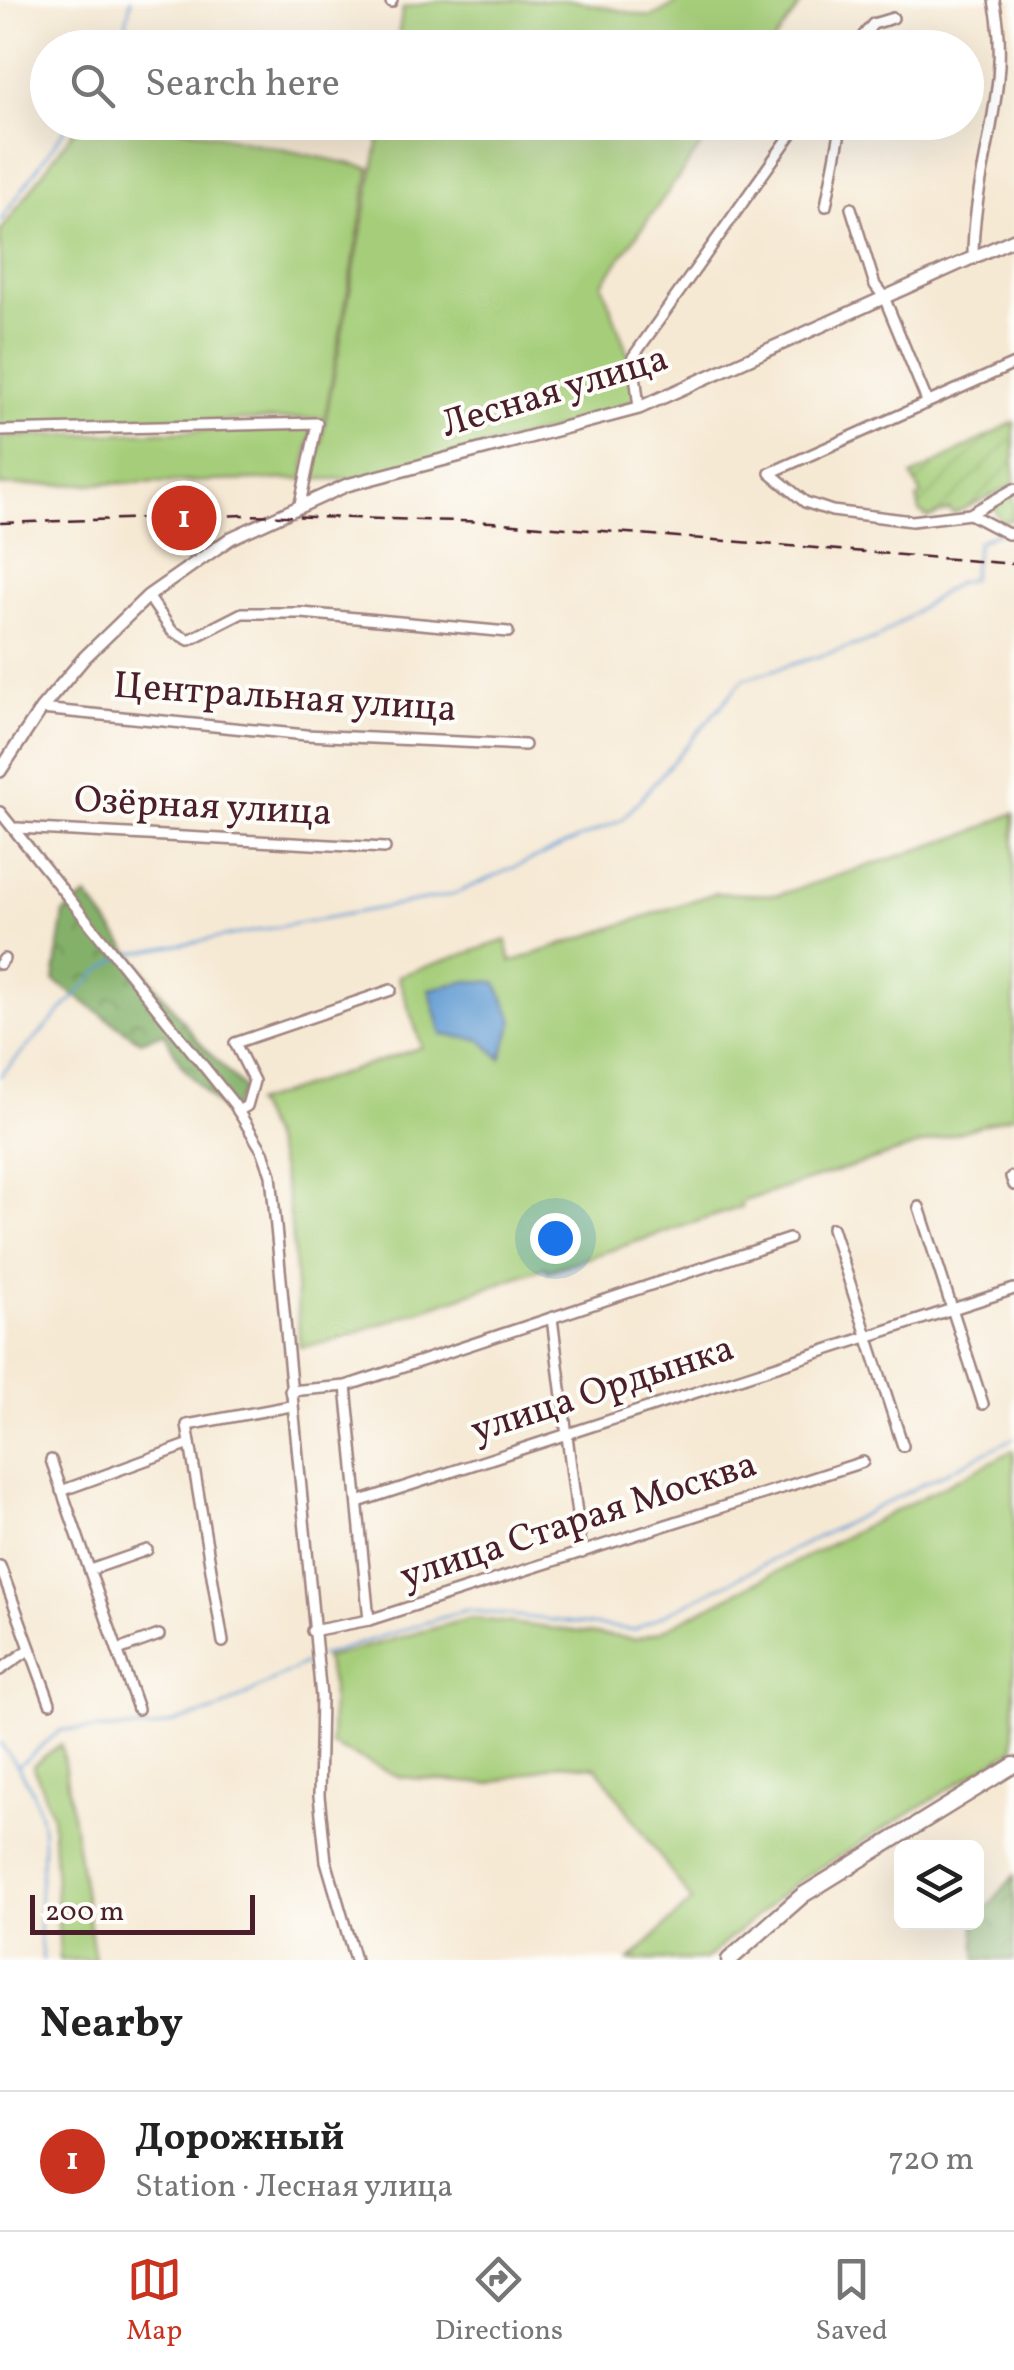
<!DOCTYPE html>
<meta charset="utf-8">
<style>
body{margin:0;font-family:Vollkorn,serif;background:#f6f6f6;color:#222}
.controls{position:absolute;right:30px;bottom:30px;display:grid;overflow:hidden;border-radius:15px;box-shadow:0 10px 40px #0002}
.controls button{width:90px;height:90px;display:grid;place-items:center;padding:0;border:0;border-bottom:2px solid #e0e0e0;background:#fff;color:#222;font:50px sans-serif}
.scale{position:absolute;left:30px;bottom:25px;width:225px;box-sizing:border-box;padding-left:10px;border:5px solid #4a1f2b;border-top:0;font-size:28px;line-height:35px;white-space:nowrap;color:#4a1f2b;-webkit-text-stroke:8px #fdfcf7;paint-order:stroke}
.you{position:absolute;left:555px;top:1238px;width:35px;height:35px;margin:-25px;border:8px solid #fff;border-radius:50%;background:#1a73e8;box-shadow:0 0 0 15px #1a73e833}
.badge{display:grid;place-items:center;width:65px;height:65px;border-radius:50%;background:#c8321e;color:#fff;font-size:32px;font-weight:700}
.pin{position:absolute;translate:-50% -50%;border:5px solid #fff;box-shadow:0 2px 10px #0006}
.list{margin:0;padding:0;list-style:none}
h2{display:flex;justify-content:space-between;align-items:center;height:130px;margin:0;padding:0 40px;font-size:42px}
h2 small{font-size:32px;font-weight:400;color:#767676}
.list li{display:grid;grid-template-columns:65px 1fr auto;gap:30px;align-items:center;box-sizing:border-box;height:140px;padding:0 40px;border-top:2px solid #e0e0e0}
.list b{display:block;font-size:38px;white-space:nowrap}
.list p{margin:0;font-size:32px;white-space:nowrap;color:#767676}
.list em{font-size:32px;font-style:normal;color:#767676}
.icon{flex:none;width:55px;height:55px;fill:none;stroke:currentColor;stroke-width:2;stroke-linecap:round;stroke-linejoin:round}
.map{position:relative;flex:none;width:1014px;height:1960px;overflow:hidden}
.search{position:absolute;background:#fff;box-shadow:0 10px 40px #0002;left:30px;right:30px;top:30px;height:110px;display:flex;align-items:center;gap:25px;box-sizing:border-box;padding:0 35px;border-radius:55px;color:#767676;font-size:38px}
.sheet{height:270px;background:#fff}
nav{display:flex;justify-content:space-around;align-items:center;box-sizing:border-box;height:140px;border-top:2px solid #e0e0e0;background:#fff;font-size:28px;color:#767676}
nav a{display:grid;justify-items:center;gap:5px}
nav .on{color:#c8321e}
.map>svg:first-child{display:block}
.green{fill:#a6ce7a;stroke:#787652;stroke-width:2.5}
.forest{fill:url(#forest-crowns);stroke:#67684a;stroke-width:2.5}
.garden{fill:url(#garden-furrows);stroke:#787652;stroke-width:2.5}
.water{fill:#669fd4;stroke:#585f80;stroke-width:2.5}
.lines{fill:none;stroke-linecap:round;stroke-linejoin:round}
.stream{stroke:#669fd4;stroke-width:2.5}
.minor-casing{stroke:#a08480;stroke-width:14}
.tertiary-casing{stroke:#a08480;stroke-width:16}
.primary-casing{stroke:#a08480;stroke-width:19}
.minor{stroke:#fff;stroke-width:9}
.tertiary{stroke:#fff;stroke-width:11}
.primary{stroke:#fff;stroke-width:14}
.rail{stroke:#4a1f2b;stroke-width:2.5;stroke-dasharray:15 8;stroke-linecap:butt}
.labels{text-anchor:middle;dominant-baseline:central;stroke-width:8;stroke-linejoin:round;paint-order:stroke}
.street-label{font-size:38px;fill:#4a1f2b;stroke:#fdfcf7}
</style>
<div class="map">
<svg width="1014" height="1960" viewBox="0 0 1014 1960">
<defs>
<pattern id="forest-crowns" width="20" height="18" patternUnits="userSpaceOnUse" patternTransform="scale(2.5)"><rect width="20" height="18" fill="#84b16a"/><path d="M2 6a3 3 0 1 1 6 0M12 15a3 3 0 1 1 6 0" fill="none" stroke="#6e8f57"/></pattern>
<pattern id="garden-furrows" width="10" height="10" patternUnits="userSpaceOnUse" patternTransform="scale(2.5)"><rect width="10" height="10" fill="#a6ce7a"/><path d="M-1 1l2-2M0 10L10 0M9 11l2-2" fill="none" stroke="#90b06a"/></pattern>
</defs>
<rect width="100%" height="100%" fill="#fdfcf7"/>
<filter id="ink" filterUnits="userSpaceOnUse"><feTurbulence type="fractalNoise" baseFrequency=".01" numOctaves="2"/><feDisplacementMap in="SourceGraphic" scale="20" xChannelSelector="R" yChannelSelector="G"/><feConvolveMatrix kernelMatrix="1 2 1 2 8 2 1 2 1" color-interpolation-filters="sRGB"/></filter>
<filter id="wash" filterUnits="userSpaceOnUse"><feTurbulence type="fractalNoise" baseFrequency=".0048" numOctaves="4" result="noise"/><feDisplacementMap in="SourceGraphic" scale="40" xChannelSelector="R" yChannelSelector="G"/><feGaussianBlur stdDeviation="2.25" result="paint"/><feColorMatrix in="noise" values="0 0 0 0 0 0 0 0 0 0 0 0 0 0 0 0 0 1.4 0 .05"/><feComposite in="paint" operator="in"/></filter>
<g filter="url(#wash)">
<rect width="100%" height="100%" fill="#f6e9d4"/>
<g class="green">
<path d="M 444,0 L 571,0 L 651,17 L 683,0 L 804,0 L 770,47 L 396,47 L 403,8 Z"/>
<path d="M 79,123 L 159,123 L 370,168 L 325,418 L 0,427 L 0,232 Z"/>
<path d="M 382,123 L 717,123 L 602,284 L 644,397 L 569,426 L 356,479 L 314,479 Z"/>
<path d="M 312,427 L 303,479 L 0,486 L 0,437 Z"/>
<path d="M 1014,813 L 1014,1115 L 741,1202 L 741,1207 L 548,1271 L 546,1267 L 329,1342 L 300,1347 C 293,1264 297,1176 254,1103 L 422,1047 L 398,976 L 506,940 L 511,962 L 715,893 L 778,895 L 970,833 Z"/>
<path d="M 1014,1450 L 1014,1749 L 794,1884 L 705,1960 L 630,1960 L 692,1901 L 596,1767 L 560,1764 L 489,1784 L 400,1777 L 331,1745 L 332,1687 L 325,1658 L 471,1618 L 635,1639 L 659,1632 Z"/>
<path d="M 61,1744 L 95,1960 L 60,1960 L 52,1815 L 33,1765 Z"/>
</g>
<g class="forest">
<path d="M 87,896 L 198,1041 L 244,1089 L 228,1117 L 182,1066 L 164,1033 L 140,1041 L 54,981 L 64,913 Z"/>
<path d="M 1014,1876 L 1014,1960 L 977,1960 L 974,1923 Z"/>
</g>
<g class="garden">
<path d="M 1014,422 L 1014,485 L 953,514 L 950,509 L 929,518 L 920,512 L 917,498 L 922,495 L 912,476 Z"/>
<path d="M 1014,492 L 1014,519 L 1002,523 L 992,504 Z"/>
</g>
<path class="water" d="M 468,981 L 496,982 L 514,1020 L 501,1059 L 481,1040 L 442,1035 L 429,989 Z"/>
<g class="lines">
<g class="stream">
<path d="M 121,48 L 131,0"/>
<path d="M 0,221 L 70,122"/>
<path d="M 0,1076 L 97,973 L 124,955 L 452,895 L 623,819 L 744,679 L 876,639 L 956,583 L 971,579 L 978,542 L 999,532"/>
<path d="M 320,1656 L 466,1610 L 634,1630 L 1014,1438"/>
<path d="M 0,1744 C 75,1828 25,1870 43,1960"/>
<path d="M 19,1765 L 61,1730 L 154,1728 L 218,1710 L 313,1659"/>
</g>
</g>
</g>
<g filter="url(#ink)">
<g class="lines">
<defs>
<g id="minor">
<path d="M 391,2 L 392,0"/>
<path d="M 853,48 L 873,24 L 893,18"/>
<path d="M 826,206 L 842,122"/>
<path d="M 851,208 L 875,285 L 884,297 L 927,401"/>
<path d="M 973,259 C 972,172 1014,86 994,0"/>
<path d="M 1014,364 L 770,473 L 805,502 L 832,511 L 912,521 L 970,514 L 1014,489"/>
<path d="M 639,408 L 633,357 L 800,122"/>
<path d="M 0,431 L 317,423 L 300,504"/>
<path d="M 970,514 L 1008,534 L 1014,533"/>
<path d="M 148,596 L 172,631 L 189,640 L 242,613 L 302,613 L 508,632"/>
<path d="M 41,709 L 306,735 L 525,745"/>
<path d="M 0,812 L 234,1104 L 263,1152 L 271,1175 L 321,1697 L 319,1796 L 326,1861 L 355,1960"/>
<path d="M 17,828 L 385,848"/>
<path d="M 0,964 L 4,959"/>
<path d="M 238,1111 L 247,1106 L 254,1081 L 235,1043 L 391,990"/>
<path d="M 1011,1177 L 1014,1185"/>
<path d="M 919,1207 L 983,1404"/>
<path d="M 832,1228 L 903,1446"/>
<path d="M 552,1318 L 582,1553"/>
<path d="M 346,1386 L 369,1620"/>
<path d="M 290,1391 L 346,1386 L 789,1239"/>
<path d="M 51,1460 L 138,1709"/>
<path d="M 61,1491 L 190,1444"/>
<path d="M 358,1502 L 1014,1289"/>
<path d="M 0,1566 L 50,1703"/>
<path d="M 90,1570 L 147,1550"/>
<path d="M 312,1631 L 369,1620 L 863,1462"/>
<path d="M 223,1642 L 187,1425 L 291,1406"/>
<path d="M 118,1650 L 159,1635"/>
<path d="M 0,1670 L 30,1649"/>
</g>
<path id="tertiary" d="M 0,771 L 41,709 L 85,657 L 148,596 L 231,538 L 347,485 L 639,408 L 1014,239"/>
<path id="primary" d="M 729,1960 L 803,1895 L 1014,1765"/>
</defs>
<use href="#minor" class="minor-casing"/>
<use href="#tertiary" class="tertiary-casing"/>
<use href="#primary" class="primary-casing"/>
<use href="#minor" class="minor"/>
<use href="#tertiary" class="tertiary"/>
<use href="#primary" class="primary"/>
<path class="rail" d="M 0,523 L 248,515 L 491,522 L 1014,564"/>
</g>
</g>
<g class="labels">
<g class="street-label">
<text transform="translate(555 393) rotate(-17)">Лесная улица</text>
<text transform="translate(285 699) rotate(4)">Центральная улица</text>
<text transform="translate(203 808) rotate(3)">Озёрная улица</text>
<text transform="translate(603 1391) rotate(-18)">улица Ордынка</text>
<text transform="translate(579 1522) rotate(-18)">улица Старая Москва</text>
</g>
</g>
</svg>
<div class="controls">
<button><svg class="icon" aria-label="layers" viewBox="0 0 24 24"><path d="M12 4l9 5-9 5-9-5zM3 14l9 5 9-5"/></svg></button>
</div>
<div class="scale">200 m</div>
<div class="you"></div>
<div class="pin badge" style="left:184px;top:518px">1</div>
<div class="search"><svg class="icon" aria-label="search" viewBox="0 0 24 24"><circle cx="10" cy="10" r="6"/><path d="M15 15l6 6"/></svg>Search here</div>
</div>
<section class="sheet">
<h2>Nearby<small></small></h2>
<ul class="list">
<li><span class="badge">1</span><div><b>Дорожный</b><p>Station · Лесная улица</p></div><em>720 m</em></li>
</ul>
</section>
<nav>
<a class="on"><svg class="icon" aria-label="map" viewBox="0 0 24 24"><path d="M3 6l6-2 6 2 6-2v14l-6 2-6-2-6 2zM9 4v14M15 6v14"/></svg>Map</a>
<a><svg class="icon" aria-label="directions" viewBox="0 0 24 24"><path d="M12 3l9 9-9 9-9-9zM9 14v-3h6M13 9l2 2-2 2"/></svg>Directions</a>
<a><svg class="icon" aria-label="saved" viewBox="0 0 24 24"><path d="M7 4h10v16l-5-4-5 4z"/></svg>Saved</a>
</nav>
